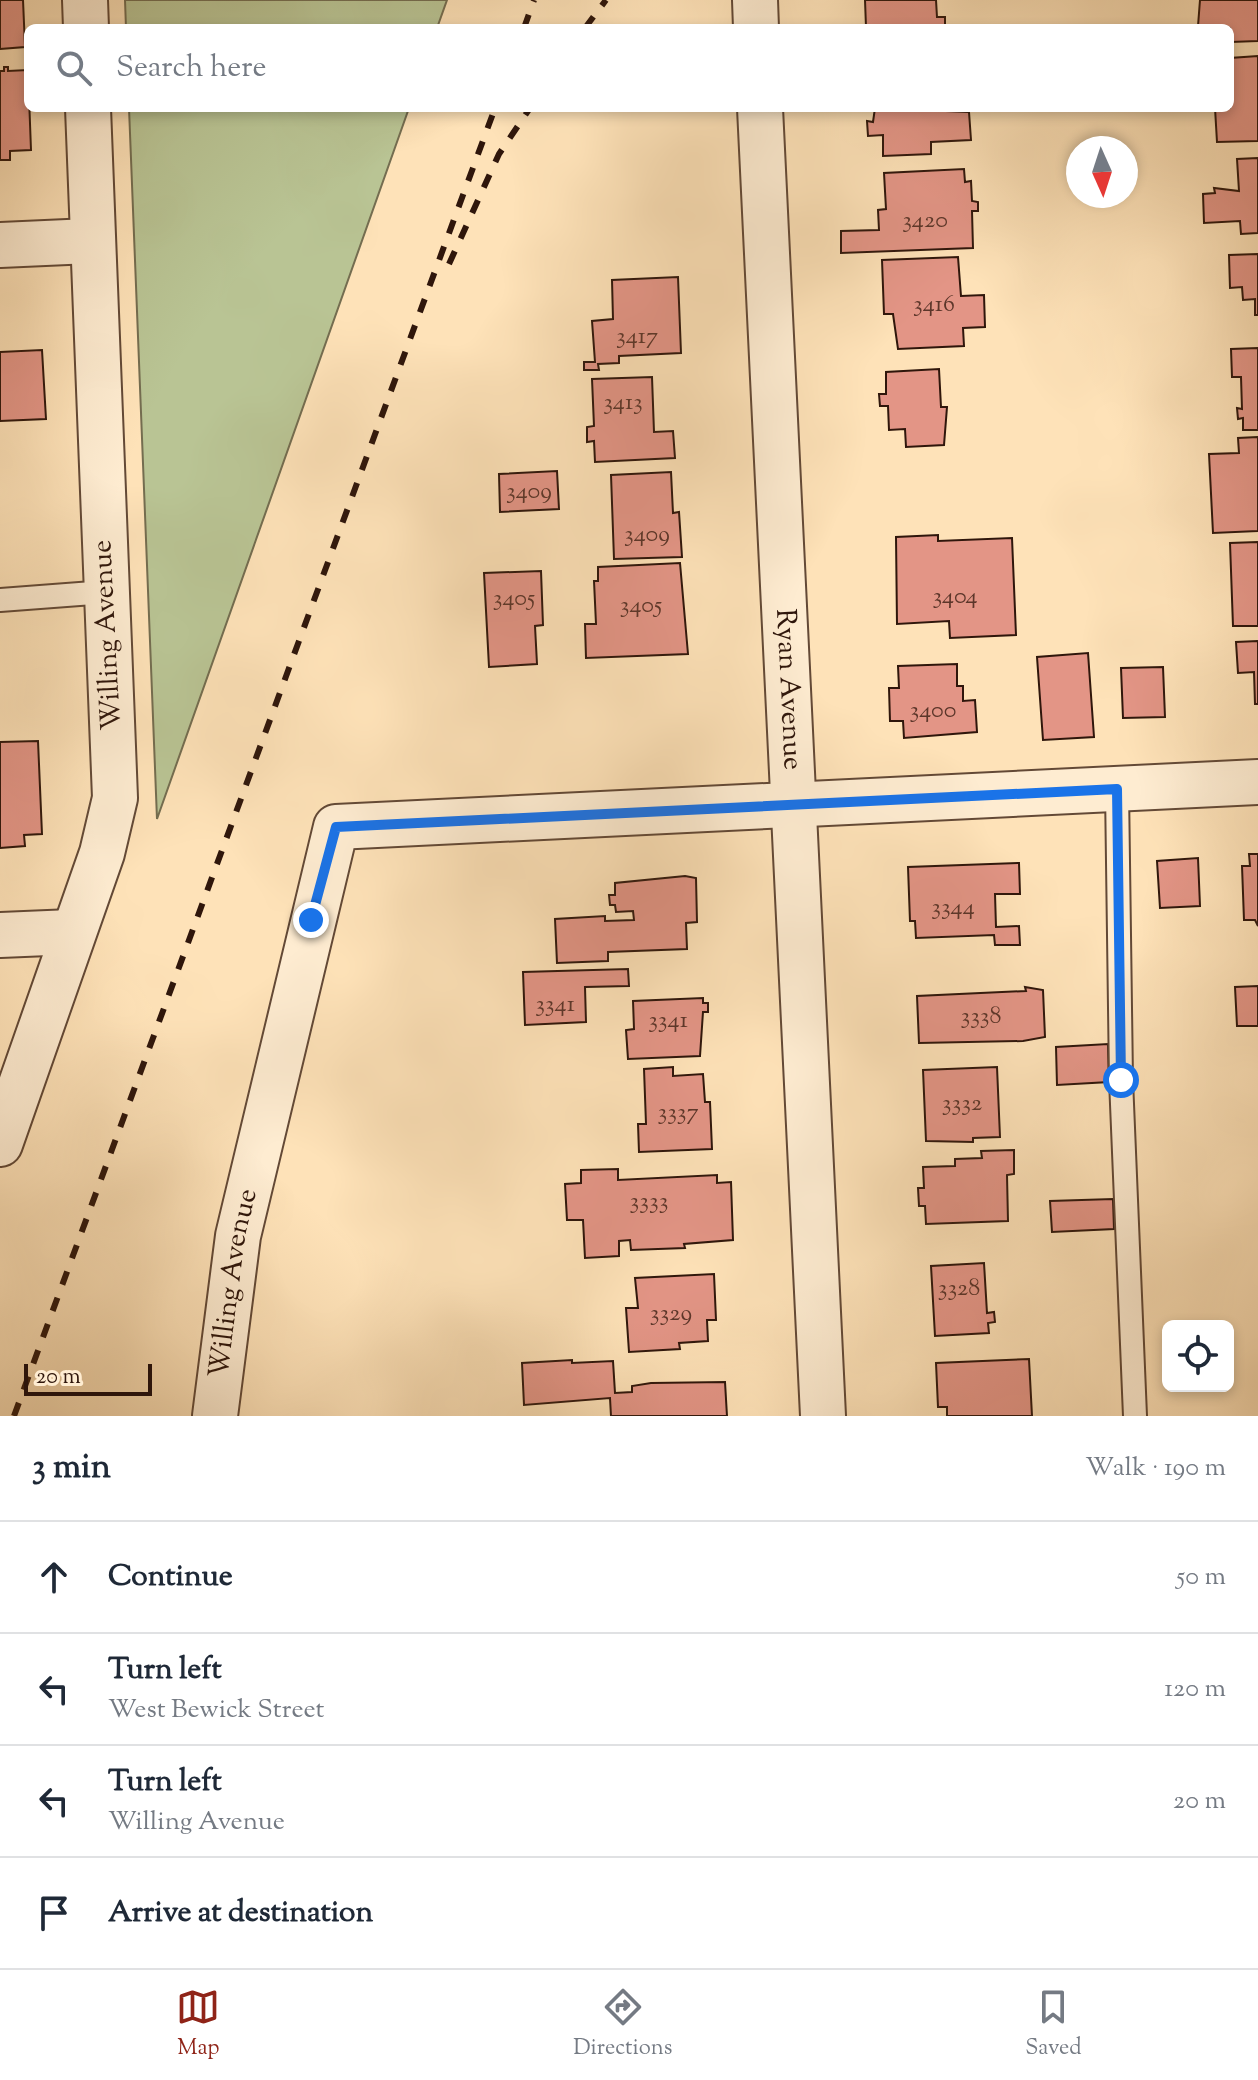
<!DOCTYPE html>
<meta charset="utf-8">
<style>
body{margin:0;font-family:"Sorts Mill Goudy",serif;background:#f2f2f3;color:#1f2937}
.controls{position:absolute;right:24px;bottom:24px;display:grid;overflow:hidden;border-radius:12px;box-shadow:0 4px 12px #0003}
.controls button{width:72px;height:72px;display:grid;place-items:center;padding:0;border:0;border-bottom:2px solid #e0e1e3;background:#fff;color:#1f2937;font:40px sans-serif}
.compass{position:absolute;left:1066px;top:136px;width:72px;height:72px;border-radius:50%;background:#fff;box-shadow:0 4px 12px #0003;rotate:177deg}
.scale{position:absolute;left:24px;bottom:20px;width:128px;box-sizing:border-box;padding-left:8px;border:4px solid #2f160b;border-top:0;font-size:22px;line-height:28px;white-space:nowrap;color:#2f160b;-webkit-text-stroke:6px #feecd1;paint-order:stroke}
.stop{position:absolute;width:24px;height:24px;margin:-18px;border:6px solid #1a73e8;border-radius:50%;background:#fff}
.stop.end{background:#1a73e8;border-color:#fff;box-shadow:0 2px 8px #0008}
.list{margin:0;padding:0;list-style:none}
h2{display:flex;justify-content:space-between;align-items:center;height:104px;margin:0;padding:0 32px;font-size:34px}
h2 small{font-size:26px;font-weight:400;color:#747a83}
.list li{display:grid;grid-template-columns:52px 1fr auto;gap:24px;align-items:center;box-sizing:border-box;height:112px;padding:0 32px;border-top:2px solid #e0e1e3}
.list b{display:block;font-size:30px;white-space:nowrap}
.list p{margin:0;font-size:26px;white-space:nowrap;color:#747a83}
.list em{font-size:26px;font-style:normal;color:#747a83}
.icon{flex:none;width:44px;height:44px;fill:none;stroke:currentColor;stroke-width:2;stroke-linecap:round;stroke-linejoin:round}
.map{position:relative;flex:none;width:1258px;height:1416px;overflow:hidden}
.search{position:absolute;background:#fff;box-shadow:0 4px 12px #0003;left:24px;right:24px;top:24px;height:88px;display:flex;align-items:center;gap:20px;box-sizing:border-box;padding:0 28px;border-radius:12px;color:#747a83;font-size:30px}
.sheet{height:552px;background:#fff}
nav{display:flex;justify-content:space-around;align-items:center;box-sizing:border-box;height:112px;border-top:2px solid #e0e1e3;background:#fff;font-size:22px;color:#747a83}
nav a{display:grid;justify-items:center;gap:4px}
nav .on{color:#8f2418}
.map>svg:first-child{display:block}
.green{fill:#b9c494;stroke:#746d50;stroke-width:2}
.building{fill:#e39586;stroke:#2f160b;stroke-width:2}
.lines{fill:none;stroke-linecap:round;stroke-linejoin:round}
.service-casing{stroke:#634936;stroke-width:26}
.minor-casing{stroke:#634936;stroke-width:48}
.service{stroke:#feecd1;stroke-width:22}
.minor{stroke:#feecd1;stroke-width:44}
.rail{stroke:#2f160b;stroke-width:6;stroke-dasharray:14 14;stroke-linecap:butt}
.route{stroke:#1a73e8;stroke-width:10}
.labels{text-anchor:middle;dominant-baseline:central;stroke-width:8;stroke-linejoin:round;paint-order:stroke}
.number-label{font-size:24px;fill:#5c362a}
.street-label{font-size:28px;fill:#2f160b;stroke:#feecd1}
</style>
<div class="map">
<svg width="1258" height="1416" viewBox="0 0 1258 1416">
<rect width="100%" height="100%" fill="#fee2b8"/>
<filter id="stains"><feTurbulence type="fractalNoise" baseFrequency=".0025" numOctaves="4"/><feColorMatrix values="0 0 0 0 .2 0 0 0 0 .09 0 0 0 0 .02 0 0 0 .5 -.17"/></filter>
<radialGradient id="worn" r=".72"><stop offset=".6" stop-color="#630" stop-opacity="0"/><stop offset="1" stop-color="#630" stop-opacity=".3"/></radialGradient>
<g class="green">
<path d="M 125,0 L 447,0 L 437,28 L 126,28 Z"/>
<path d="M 129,108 L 409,108 L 157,819 Z"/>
</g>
<g class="building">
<path d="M 0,0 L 23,0 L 25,47 L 0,49 Z"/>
<path d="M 865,0 L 936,0 L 937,17 L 945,17 L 945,28 L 861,28 L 866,27 Z"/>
<path d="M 1200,0 L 1258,0 L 1258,41 L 1231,42 L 1230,28 L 1198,26 Z"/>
<path d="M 1258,56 L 1258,141 L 1217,142 L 1215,108 L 1230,108 L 1230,58 Z"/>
<path d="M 4,67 L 8,67 L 8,71 L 28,70 L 31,150 L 10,151 L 10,160 L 0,160 L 0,71 L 4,71 Z"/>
<path d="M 875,108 L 969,112 L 971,140 L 931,142 L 931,154 L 883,156 L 883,135 L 868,136 L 867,121 L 873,122 Z"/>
<path d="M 1258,158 L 1258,233 L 1241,234 L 1240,221 L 1204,223 L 1203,194 L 1215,193 L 1214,188 L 1239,191 L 1237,159 Z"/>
<path d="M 964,169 L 965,182 L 971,181 L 972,201 L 978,202 L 978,211 L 972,211 L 973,248 L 841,253 L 841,231 L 879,230 L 878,210 L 886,209 L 884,173 Z"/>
<path d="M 1258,254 L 1258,315 L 1255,315 L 1255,299 L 1243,300 L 1242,287 L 1230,288 L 1229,255 Z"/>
<path d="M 958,257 L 961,296 L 984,295 L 985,327 L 963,328 L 964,346 L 898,349 L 893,314 L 884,314 L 882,260 Z"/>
<path d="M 678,277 L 681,353 L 619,356 L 619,363 L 598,364 L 599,370 L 584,370 L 584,362 L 595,362 L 592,321 L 613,319 L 612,280 Z"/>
<path d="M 1258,348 L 1258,430 L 1243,430 L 1243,418 L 1238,419 L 1237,408 L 1242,409 L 1241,377 L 1232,377 L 1231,349 Z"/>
<path d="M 42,350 L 46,419 L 0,421 L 0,352 Z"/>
<path d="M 939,369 L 941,407 L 947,407 L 944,445 L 906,447 L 905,429 L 889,430 L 888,406 L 880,406 L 879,394 L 886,394 L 886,372 Z"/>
<path d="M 652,377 L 654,432 L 673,431 L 675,458 L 595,462 L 594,441 L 587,442 L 587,427 L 594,426 L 592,379 Z"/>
<path d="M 1258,437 L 1258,531 L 1213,533 L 1209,454 L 1239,453 L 1238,438 Z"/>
<path d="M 557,471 L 559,509 L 500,512 L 499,474 Z"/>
<path d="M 671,472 L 673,513 L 679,512 L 682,557 L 614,559 L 611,475 Z"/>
<path d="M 938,535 L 938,541 L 1012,538 L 1016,635 L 950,638 L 949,621 L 897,624 L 896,537 Z"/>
<path d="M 1258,542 L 1258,626 L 1233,626 L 1230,543 Z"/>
<path d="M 680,563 L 688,654 L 586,658 L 585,624 L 596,624 L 594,581 L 598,581 L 598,567 Z"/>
<path d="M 541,571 L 543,625 L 535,626 L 537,664 L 489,667 L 484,573 Z"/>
<path d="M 1258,641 L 1258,704 L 1255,704 L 1254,672 L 1238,673 L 1236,642 Z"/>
<path d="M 1088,653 L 1094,737 L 1043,740 L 1037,657 Z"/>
<path d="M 957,664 L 957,686 L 963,686 L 963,701 L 975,700 L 977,732 L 904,738 L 903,721 L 890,721 L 889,688 L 899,688 L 898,666 Z"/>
<path d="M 1163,667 L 1165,717 L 1123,718 L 1121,668 Z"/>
<path d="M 38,741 L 42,834 L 24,835 L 25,846 L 0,848 L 0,742 Z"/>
<path d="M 1249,854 L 1258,854 L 1258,926 L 1255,920 L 1244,920 L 1242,866 L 1250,866 Z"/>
<path d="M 1198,858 L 1200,906 L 1160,908 L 1157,861 Z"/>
<path d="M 1019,863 L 1020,894 L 995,894 L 996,927 L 1019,926 L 1020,945 L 995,945 L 994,935 L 916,938 L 915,921 L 910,921 L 908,867 Z"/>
<path d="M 685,876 L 696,878 L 697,922 L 686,923 L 687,949 L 608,952 L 608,961 L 557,963 L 555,919 L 605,916 L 605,921 L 634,920 L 633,911 L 616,912 L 615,905 L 610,905 L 609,895 L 615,895 L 615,883 Z"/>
<path d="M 628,969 L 629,986 L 585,987 L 586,1022 L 525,1025 L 523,972 Z"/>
<path d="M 1258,986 L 1258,1026 L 1237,1026 L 1235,987 Z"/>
<path d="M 1025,987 L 1043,990 L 1045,1037 L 1023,1041 L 919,1043 L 917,996 L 1026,991 Z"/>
<path d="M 703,998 L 703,1003 L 708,1003 L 708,1012 L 703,1012 L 700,1056 L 628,1059 L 626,1030 L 634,1029 L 633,1001 Z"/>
<path d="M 1108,1044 L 1109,1082 L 1057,1085 L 1056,1047 Z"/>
<path d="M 673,1067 L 673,1076 L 703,1074 L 705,1102 L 710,1102 L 712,1149 L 639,1152 L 638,1124 L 646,1124 L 644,1069 Z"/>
<path d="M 997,1067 L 1000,1137 L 973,1138 L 973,1142 L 926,1141 L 923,1070 Z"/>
<path d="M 1014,1150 L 1014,1174 L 1007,1175 L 1008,1221 L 926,1224 L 925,1206 L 919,1206 L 918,1188 L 924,1188 L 923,1167 L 955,1166 L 955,1159 L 982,1158 L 981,1151 Z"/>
<path d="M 618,1169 L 618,1180 L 717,1175 L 717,1183 L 731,1182 L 733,1240 L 684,1244 L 685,1248 L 631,1250 L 630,1240 L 619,1241 L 619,1256 L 585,1258 L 583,1220 L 567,1220 L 565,1184 L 581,1183 L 581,1170 Z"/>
<path d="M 1113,1199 L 1114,1229 L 1052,1232 L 1050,1201 Z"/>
<path d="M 984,1263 L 987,1313 L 994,1312 L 995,1322 L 988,1323 L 989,1333 L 935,1336 L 931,1266 Z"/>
<path d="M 714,1274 L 716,1320 L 707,1320 L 708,1341 L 679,1343 L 680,1349 L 629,1352 L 626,1308 L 638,1308 L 635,1278 Z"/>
<path d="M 1029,1359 L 1032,1416 L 947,1416 L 947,1407 L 938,1407 L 936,1363 Z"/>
<path d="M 572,1360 L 572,1363 L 613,1361 L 615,1393 L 632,1392 L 632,1386 L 651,1383 L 725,1382 L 727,1416 L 611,1416 L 610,1398 L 524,1405 L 522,1363 Z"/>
</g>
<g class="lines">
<defs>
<g id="service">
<path d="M 0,600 L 106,592"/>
<path d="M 1117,789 L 1121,1080 L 1135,1416"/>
</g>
<g id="minor">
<path d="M 85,0 L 86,28"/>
<path d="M 755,0 L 756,28"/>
<path id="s1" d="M 760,108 L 823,1416"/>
<path d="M 0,245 L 90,241"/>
<path d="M 0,935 L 72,932"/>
<path d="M 0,1144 L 102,853 L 115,798 L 88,108"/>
<path id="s2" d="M 215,1416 L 238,1236 L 336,827 L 1258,782"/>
</g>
</defs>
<use href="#service" class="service-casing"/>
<use href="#minor" class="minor-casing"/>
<use href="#service" class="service"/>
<use href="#minor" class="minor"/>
<g class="rail">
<path d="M 524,28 L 534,0"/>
<path d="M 585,28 L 606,0"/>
<path d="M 449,264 L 499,154 L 530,108"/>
<path d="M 14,1416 L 495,108"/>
</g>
</g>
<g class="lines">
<path class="route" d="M 311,920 L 336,827 L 1117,789 L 1121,1080"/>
</g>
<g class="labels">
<g class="number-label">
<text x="925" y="221">3420</text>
<text x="934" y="305">3416</text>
<text x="637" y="337">3417</text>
<text x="623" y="403">3413</text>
<text x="529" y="492">3409</text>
<text x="647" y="535">3409</text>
<text x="955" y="597">3404</text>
<text x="514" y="599">3405</text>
<text x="641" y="606">3405</text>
<text x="933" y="711">3400</text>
<text x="953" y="908">3344</text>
<text x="555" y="1005">3341</text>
<text x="981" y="1017">3338</text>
<text x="668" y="1021">3341</text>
<text x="962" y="1104">3332</text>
<text x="678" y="1113">3337</text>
<text x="649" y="1202">3333</text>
<text x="959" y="1289">3328</text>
<text x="671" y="1314">3329</text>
</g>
<g class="street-label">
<text transform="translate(108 635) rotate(-93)">Willing Avenue</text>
<text stroke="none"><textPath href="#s1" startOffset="582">Ryan Avenue</textPath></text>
<text stroke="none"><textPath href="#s2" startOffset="134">Willing Avenue</textPath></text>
</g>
</g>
<rect width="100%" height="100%" filter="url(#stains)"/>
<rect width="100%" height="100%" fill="url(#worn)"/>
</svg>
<div class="controls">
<button><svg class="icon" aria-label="locate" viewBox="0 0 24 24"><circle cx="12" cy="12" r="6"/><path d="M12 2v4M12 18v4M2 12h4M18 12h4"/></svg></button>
</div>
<svg class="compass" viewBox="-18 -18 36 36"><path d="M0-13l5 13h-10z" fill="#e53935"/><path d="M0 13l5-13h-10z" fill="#747a83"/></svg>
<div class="scale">20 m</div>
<div class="stop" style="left:1121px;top:1080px"></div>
<div class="stop end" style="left:311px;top:920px"></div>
<div class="search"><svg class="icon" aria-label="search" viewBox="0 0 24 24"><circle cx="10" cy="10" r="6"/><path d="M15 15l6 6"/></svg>Search here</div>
</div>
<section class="sheet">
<h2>3 min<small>Walk · 190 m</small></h2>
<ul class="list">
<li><svg class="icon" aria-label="ahead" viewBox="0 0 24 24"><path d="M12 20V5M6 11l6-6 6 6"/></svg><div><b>Continue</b></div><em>50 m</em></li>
<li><svg class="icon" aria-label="left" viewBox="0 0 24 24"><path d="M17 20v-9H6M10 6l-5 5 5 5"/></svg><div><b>Turn left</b><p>West Bewick Street</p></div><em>120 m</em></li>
<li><svg class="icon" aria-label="left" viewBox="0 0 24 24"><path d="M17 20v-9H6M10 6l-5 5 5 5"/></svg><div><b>Turn left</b><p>Willing Avenue</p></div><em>20 m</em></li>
<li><svg class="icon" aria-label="arrive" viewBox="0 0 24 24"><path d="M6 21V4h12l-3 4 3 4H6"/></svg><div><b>Arrive at destination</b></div></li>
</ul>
</section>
<nav>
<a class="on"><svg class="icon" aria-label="map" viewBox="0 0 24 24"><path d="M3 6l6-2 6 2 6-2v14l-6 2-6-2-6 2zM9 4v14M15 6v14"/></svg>Map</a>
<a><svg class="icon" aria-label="directions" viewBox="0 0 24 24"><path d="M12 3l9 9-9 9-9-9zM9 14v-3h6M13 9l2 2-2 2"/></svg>Directions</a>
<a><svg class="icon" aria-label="saved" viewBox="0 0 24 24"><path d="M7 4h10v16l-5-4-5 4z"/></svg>Saved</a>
</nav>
